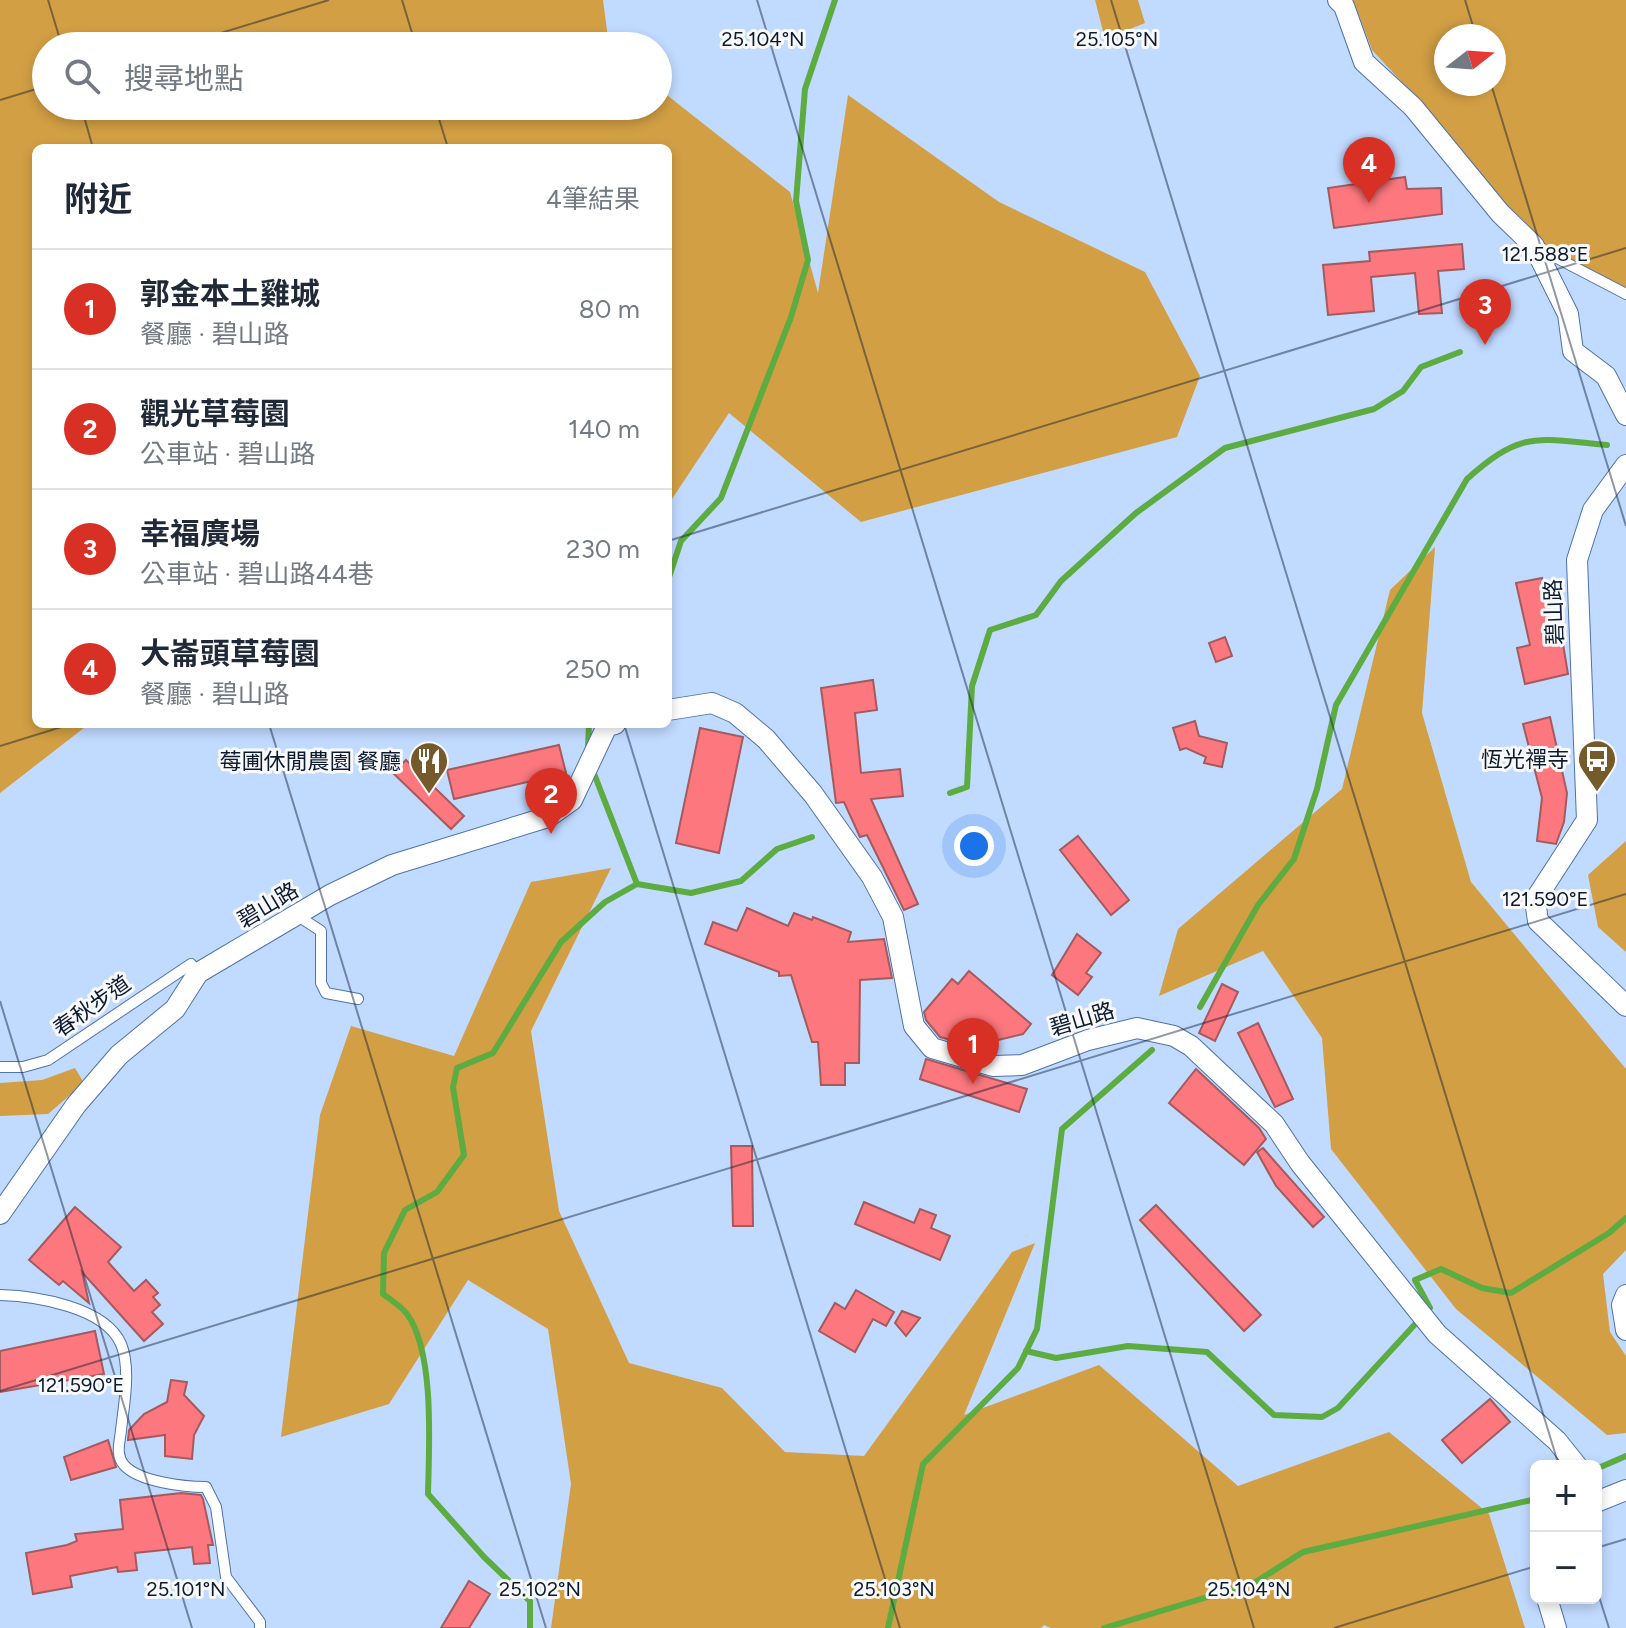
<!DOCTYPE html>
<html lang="zh-TW">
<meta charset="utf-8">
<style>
body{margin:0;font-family:Figtree,"Noto Sans TC",sans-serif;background:#f2f2f3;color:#1f2937}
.controls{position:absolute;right:24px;bottom:24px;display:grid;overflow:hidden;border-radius:12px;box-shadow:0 4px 12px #0003}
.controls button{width:72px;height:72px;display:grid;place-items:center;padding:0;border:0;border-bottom:2px solid #e0e1e3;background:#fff;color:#1f2937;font:40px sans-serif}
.compass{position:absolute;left:1434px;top:24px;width:72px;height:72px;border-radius:50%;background:#fff;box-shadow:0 4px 12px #0003;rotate:73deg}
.you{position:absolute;left:974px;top:846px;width:28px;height:28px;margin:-20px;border:6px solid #fff;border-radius:50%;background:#1a73e8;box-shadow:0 0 0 12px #1a73e833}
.badge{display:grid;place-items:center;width:52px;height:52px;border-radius:50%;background:#d93025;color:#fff;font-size:26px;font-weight:700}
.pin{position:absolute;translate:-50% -66px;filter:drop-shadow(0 2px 4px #0008)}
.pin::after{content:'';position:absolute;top:42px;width:28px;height:24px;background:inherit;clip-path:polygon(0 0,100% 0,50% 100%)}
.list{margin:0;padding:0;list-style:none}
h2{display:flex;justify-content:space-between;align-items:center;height:104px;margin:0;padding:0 32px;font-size:34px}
h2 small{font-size:26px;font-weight:400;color:#747a83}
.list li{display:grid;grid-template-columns:52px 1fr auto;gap:24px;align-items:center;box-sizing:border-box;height:120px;padding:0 32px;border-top:2px solid #e0e1e3}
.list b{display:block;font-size:30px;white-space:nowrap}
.list p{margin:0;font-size:26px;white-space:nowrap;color:#747a83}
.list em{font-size:26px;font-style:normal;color:#747a83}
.icon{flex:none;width:44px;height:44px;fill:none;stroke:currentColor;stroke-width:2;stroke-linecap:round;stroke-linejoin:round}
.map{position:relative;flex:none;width:1626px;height:1628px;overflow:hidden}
.search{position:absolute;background:#fff;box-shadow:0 4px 12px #0003;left:32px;top:32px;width:640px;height:88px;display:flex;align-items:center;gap:20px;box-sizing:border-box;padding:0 28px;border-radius:44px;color:#747a83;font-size:30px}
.panel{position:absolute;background:#fff;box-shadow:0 4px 12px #0003;left:32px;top:144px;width:640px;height:584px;border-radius:12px}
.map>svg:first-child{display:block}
.green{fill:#d29f44;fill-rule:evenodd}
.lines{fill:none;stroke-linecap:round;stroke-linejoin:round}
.stream{stroke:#5dac42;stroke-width:6}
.building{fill:#fc777e;stroke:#a45b5d;stroke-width:2}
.lane-casing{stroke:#4e72a9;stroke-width:12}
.street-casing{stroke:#4e72a9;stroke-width:22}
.lane{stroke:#fff;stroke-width:10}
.street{stroke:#fff;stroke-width:20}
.ticks{fill:none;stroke:#0c1b31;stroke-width:2;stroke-opacity:0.45}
.labels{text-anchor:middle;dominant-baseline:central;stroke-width:6;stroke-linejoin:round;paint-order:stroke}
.street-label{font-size:22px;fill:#0c1b31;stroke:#f9f9f9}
.poi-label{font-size:22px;fill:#0c1b31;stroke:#f9f9f9;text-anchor:end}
.ticks-label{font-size:20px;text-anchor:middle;fill:#0c1b31;stroke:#f9f9f9;stroke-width:6;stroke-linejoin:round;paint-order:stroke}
</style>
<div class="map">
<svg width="1626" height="1628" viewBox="0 0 1626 1628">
<rect width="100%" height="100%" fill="#c1daff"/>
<g class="green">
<path d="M 0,0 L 603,0 L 609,46 L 46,46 L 46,106 L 658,106 L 658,88 L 790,192 L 818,293 L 848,95 L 999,202 L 1145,272 L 1200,376 L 1177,437 L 861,522 L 729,413 L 668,505 L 668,148 L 36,148 L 36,724 L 89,724 L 0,793 Z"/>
<path d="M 1095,0 L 1138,0 L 1145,23 L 1105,39 Z"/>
<path d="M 1353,0 L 1626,0 L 1626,289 L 1549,248 L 1505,211 L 1446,130 L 1372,50 ZM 1446,36 L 1494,36 L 1494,84 L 1446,84 Z"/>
<path d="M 1435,547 L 1422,713 L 1471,882 L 1626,1069 L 1626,1250 L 1603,1274 L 1610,1332 L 1626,1356 L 1626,1433 L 1607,1435 L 1456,1309 L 1331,1149 L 1322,1038 L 1263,951 L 1159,996 L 1178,929 L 1342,789 L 1390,590 Z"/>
<path d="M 1626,841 L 1626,952 L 1598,927 L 1588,875 Z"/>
<path d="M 611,868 L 531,1031 L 559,1211 L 629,1363 L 722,1388 L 785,1452 L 864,1456 L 1012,1252 L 1035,1243 L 964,1415 L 1099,1365 L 1238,1486 L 1389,1432 L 1489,1514 L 1525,1628 L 1051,1628 L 1044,1625 L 1041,1628 L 551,1628 L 571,1484 L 548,1329 L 468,1280 L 389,1404 L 281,1437 L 320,1115 L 351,1026 L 454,1056 L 531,882 Z"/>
<path d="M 75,1068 L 84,1083 L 48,1114 L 0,1116 L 0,1083 L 42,1080 Z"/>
</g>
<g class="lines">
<g class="stream">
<path d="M 668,580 L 681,541 L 721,498 L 791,317 L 808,260 L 796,201 L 805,89 L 835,0"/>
<path d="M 588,748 L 589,724"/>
<path d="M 593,771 L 637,884"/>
<path d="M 950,793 L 967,787 L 972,686 L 990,630 L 1036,615 L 1061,581 L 1136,513 L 1225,448 L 1374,409 L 1403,391 L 1421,367 L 1460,352"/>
<path d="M 1200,1007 L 1258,905 L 1294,859 L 1317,789 L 1336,705 L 1467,479 C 1523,429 1537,439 1607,445"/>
<path d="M 1026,1351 L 1056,1358 L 1128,1346 L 1207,1352 L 1274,1415 L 1322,1417 L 1338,1408 L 1430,1308 L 1415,1280 L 1441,1269 L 1482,1288 L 1511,1293 L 1609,1233 L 1626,1218"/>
<path d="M 1596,1469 L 1626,1456"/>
<path d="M 530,1628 L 530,1601 L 484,1557 L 428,1494 C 429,1447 435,1352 407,1314 C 401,1306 391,1300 383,1294 L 384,1253 L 405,1210 L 437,1192 L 464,1155 L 453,1087 L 457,1068 L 493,1053 L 561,942 L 605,902 L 637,884 L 691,893 L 741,881 L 777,849 L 812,837"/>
<path d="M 888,1628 L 923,1464 L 1018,1368 L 1037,1329 L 1062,1129 L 1152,1050"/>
<path d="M 1104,1628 L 1254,1583 L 1303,1552 L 1536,1499"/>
</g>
</g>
<g class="building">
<path d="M 1405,177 L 1407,189 L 1441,188 L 1442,214 L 1334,228 L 1328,188 Z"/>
<path d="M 1462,244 L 1464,269 L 1438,271 L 1442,313 L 1419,314 L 1415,273 L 1371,277 L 1374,311 L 1328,315 L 1323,265 L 1370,261 L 1369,252 Z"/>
<path d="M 1542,578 L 1556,639 L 1562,638 L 1568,674 L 1525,684 L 1517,648 L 1530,645 L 1516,583 Z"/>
<path d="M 1225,637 L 1232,656 L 1216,662 L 1209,643 Z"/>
<path d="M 873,680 L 877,710 L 855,713 L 861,773 L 900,769 L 903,796 L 871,799 L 918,904 L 904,910 L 867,835 L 860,837 L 844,802 L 836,803 L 821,688 Z"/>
<path d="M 1550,717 L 1567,793 L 1564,822 L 1556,844 L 1537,841 L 1542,798 L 1523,724 Z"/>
<path d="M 1195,721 L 1199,736 L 1227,743 L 1222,767 L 1204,763 L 1206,757 L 1186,748 L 1180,750 L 1173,728 Z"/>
<path d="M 700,728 L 743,737 L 719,853 L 676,843 Z"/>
<path d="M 559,745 L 566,773 L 454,799 L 447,770 Z"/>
<path d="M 406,760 L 464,816 L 451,829 L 393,773 Z"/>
<path d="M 1078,836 L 1129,900 L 1111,915 L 1060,850 Z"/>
<path d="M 747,908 L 788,926 L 794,913 L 812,920 L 813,917 L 851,932 L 848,942 L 884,939 L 892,978 L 860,980 L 859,1063 L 845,1063 L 845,1085 L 821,1085 L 818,1042 L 812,1042 L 791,975 L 779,976 L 779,972 L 705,944 L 713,922 L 737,931 Z"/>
<path d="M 1077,934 L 1101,953 L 1086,973 L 1092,977 L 1078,995 L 1052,975 Z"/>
<path d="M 969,971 L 1031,1024 L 1023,1034 L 973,1046 L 940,1037 L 926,1020 L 924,1012 L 952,979 L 958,984 Z"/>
<path d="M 1222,984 L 1238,992 L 1215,1041 L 1199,1033 Z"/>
<path d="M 1258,1023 L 1293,1099 L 1275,1107 L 1238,1033 Z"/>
<path d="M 926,1059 L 1027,1089 L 1019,1112 L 920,1079 Z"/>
<path d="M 1196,1069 L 1259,1128 L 1266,1139 L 1244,1165 L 1169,1103 Z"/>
<path d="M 731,1146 L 752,1146 L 753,1226 L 733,1226 Z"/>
<path d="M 1263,1148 L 1324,1217 L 1313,1227 L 1276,1186 L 1257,1152 Z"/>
<path d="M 864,1202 L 914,1223 L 920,1209 L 936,1215 L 931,1228 L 950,1236 L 940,1260 L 855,1224 Z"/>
<path d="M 1156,1205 L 1261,1315 L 1244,1331 L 1140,1220 Z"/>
<path d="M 75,1207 L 121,1247 L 108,1262 L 134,1291 L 146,1280 L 158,1293 L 153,1297 L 160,1305 L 152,1312 L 163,1324 L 144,1341 L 82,1272 L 89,1303 L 63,1281 L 59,1285 L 29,1260 Z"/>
<path d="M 856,1290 L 894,1312 L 886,1326 L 873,1319 L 855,1352 L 819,1331 L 835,1303 L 845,1309 Z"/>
<path d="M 902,1311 L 920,1318 L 906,1336 L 895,1323 Z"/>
<path d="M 95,1331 L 104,1374 L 0,1392 L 0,1351 Z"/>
<path d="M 171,1380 L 187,1382 L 184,1395 L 204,1416 L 194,1435 L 192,1459 L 165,1456 L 165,1435 L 128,1440 L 129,1430 L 144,1414 L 167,1402 Z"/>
<path d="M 1490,1399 L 1510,1422 L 1462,1463 L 1442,1440 Z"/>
<path d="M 108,1440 L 116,1467 L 71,1480 L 64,1457 Z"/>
<path d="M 181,1493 L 201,1495 L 203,1499 L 213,1545 L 208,1545 L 210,1563 L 194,1564 L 192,1547 L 135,1553 L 137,1570 L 118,1572 L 117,1567 L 70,1576 L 72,1587 L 33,1594 L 26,1553 L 67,1545 L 77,1541 L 75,1534 L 123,1529 L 120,1500 Z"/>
<path d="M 469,1581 L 490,1594 L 469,1628 L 441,1628 Z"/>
</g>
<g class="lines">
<defs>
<g id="lane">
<path d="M 1543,259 L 1555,257 L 1626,294"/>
<path d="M 298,916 L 321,931 L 321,983 L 326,993 L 358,999"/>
<path d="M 0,1067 L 23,1067 L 48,1060 L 191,964 L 198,973"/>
<path d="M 0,1295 C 36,1296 105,1307 121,1344 C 131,1368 124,1405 121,1430 C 120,1442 115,1454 124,1465 C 139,1482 185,1487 206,1487 L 216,1507 L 226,1577 L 260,1622 L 260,1628"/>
</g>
<g id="street">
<path d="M 1338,0 L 1344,6 L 1364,62 L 1413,107 L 1500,213 L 1534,246 L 1568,314 L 1573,351 L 1606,376 L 1626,415"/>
<path d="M 1626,465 L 1593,510 L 1577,560 L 1587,820 L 1535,900 L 1538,921 L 1626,1006"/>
<path d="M 668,710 L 712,703 L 735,713 L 766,739 L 813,794 L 872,877 L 893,917 L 914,1026 L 932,1048 L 993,1066 L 1022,1065 L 1088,1040 L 1137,1028 L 1174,1036 L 1191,1046 L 1274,1124 L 1300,1163 L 1437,1334 L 1557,1441 L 1577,1466"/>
<path d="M 0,1214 L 76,1105 L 119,1055 L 175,1009 L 198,973 L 330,895 L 392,865 L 548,817 L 572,800 L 607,726 L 615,724"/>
<path d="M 1626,1295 L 1622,1305 L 1626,1330"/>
<path d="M 1596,1502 L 1626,1490"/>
<path d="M 1547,1598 L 1556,1628"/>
</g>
</defs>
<use href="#lane" class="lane-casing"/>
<use href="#street" class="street-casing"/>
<use href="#lane" class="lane"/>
<use href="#street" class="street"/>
</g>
<path class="ticks" d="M 48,0 L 62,46M 402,0 L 416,46M 757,0 L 1254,1628M 1111,0 L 1559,1466M 1465,0 L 1476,36M 178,46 L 329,0M 1491,84 L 1626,526M 0,100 L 46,86M 81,106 L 93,148M 435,106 L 448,148M 668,541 L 1626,248M 269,724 L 546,1628M 624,724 L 900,1628M 0,746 L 71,724M 0,1001 L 192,1628M 0,1391 L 1626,894M 1596,1548 L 1626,1539M 1596,1587 L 1609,1628M 1334,1628 L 1536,1566"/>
<defs>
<symbol id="bus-pin" viewBox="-11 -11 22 30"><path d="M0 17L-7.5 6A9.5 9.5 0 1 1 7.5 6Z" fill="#755a2c" stroke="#f9f9f9"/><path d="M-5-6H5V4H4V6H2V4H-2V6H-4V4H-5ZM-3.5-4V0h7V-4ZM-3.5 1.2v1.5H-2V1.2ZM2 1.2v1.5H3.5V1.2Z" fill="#fff"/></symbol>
<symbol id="restaurant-pin" viewBox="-11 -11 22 30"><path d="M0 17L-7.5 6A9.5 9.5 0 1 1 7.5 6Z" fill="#755a2c" stroke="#f9f9f9"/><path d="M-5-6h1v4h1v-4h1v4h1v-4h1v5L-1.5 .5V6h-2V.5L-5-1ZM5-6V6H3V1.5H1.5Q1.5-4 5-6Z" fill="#fff"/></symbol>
</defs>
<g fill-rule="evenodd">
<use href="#bus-pin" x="1575" y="737" width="44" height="60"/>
<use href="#restaurant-pin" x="407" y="739" width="44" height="60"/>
</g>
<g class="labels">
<g class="street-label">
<text transform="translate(1554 612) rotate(-92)">碧山路</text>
<text transform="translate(268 905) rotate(-31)">碧山路</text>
<text transform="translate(92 1006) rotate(-35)">春秋步道</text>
<text transform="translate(1082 1019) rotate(-17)">碧山路</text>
</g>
<g class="poi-label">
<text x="1569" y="759">恆光禪寺</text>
<text x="401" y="761">莓圃休閒農園 餐廳</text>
</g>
</g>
<g class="ticks-label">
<text x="763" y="46">25.104°N</text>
<text x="1117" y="46">25.105°N</text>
<text x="1545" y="261">121.588°E</text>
<text x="1545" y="906">121.590°E</text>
<text x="81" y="1392">121.590°E</text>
<text x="186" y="1596">25.101°N</text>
<text x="540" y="1596">25.102°N</text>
<text x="894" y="1596">25.103°N</text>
<text x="1249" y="1596">25.104°N</text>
</g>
</svg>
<div class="controls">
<button>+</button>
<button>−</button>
</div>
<svg class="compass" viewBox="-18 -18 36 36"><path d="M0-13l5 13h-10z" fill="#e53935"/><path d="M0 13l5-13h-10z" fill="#747a83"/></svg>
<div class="you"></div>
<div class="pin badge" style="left:973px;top:1084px">1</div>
<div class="pin badge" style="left:551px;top:834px">2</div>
<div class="pin badge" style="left:1485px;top:345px">3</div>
<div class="pin badge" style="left:1369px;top:203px">4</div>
<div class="search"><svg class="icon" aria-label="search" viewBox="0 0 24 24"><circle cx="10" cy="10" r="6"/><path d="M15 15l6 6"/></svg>搜尋地點</div>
<section class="panel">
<h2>附近<small>4筆結果</small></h2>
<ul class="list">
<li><span class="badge">1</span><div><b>郭金本土雞城</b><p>餐廳 · 碧山路</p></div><em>80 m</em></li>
<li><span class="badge">2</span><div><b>觀光草莓園</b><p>公車站 · 碧山路</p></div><em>140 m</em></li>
<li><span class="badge">3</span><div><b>幸福廣場</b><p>公車站 · 碧山路44巷</p></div><em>230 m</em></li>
<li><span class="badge">4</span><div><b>大崙頭草莓園</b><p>餐廳 · 碧山路</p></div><em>250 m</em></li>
</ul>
</section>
</div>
